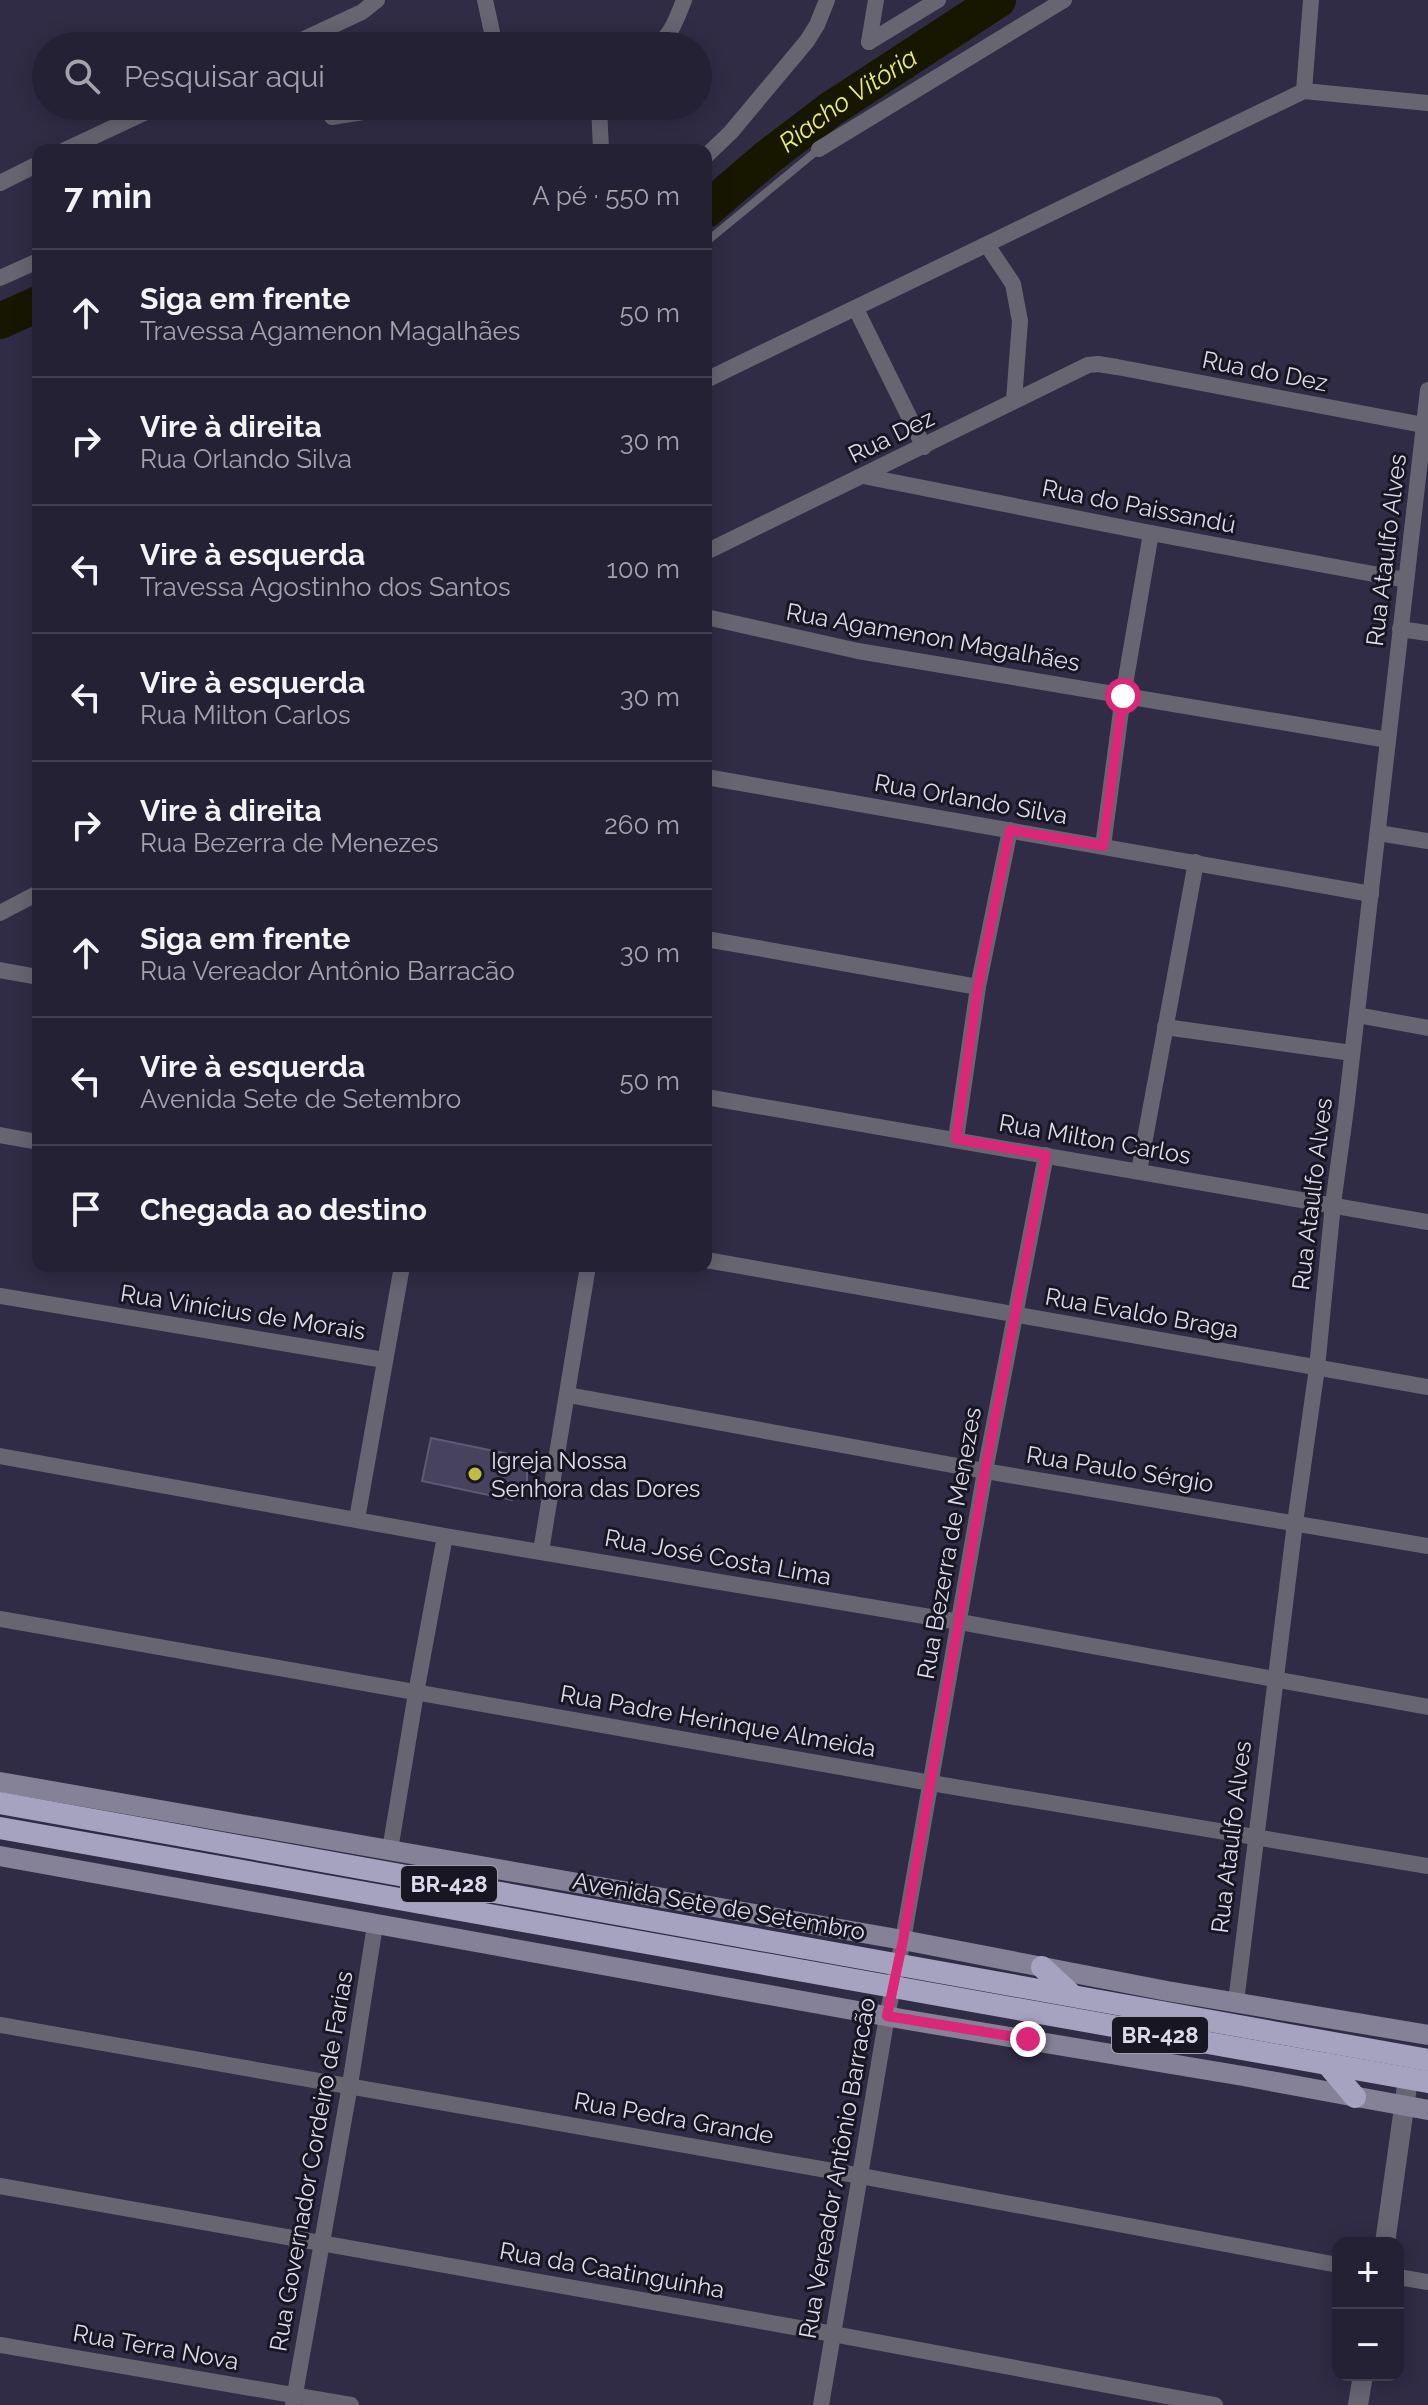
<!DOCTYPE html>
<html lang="pt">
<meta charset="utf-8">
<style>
body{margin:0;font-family:Raleway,sans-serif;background:#2c293c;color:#f1f3f6}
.controls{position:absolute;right:24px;bottom:24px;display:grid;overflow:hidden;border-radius:16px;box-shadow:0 4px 20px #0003}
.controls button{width:72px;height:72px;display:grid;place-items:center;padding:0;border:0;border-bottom:2px solid #413e4f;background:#242134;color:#f1f3f6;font:40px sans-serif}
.stop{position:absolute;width:24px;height:24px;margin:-18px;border:6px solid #db2777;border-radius:50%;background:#fff}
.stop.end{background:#db2777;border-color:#fff;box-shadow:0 2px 8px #0008}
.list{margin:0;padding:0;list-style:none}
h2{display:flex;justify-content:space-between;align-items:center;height:104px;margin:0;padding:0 32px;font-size:34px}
h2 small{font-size:26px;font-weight:400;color:#a3a3ac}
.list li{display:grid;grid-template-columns:52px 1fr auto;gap:24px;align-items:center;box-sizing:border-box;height:128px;padding:0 32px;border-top:2px solid #413e4f}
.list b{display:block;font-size:30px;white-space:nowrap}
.list p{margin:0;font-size:26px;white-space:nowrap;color:#a3a3ac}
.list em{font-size:26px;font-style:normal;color:#a3a3ac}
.icon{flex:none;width:44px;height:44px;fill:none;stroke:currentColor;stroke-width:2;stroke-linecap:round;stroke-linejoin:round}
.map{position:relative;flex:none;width:1428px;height:2405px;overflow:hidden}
.search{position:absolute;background:#242134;box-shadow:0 4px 20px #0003;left:32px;top:32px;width:680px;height:88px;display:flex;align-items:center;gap:20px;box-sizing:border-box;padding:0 28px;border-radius:44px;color:#a3a3ac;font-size:30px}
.panel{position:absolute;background:#242134;box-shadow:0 4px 20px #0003;left:32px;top:144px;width:680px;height:1128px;border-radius:16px}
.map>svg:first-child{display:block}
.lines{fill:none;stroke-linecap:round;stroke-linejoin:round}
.river{stroke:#171700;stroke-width:36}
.building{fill:#47435f;stroke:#5e5a76;stroke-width:2}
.service{stroke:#676572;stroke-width:8}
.minor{stroke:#676572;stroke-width:16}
.tertiary{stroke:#676572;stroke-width:20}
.secondary{stroke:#858297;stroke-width:20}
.trunk{stroke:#a6a3c0;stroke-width:22}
.route{stroke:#db2777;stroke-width:10}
.poi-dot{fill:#bebf42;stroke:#181622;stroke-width:3}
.labels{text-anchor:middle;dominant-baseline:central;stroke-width:6;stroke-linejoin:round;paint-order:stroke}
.shield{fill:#181622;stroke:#a09fae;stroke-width:2}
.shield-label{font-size:22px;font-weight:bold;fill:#dbdaea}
.street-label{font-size:24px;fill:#dbdaea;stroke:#181622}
.poi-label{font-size:24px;fill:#dbdaea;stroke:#181622;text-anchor:start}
.water-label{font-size:26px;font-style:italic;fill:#e9eb74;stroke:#181622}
</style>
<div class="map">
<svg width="1428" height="2405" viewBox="0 0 1428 2405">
<rect width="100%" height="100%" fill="#302c45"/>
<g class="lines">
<g class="river">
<path id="s1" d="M 706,210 L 768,157 L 831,109 L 998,0"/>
<path d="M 0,321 L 38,304"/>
</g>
</g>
<path class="building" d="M 431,1438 L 519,1456 L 518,1459 L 527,1467 L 527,1481 L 522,1488 L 514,1492 L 512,1500 L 422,1481 Z"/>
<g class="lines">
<path class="service" d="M 706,242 L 819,149"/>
<g class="minor">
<path d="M 485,0 L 495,46"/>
<path d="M 869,42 L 938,0"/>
<path d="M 869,42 L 876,0"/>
<path d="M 289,46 L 362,12 L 377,0"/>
<path d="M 657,46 C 672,33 677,18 684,0"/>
<path d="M 1304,91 L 1311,0"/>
<path d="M 599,106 L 601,150"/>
<path d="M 332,117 L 400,106"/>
<path d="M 819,149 L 1064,0"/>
<path d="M 65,150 L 159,106"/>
<path d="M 706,156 L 731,132 L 807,41 L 817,25 L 827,0"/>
<path d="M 0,183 L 38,164"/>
<path d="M 987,245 L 1013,284 L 1020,321 L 1014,400"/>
<path d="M 0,278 L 38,261"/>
<path d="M 856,309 L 924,447"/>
<path d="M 706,380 L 1304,91 L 1428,103"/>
<path d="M 863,476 L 1151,533 L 1406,580"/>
<path d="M 706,552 L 1088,365 L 1098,364 L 1117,367 L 1428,426"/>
<path d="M 706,617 L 858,651 L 1388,740"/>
<path d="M 1400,629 L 1428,633"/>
<path d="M 706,777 L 1371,894"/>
<path d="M 1378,833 L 1428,841"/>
<path d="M 1103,846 L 1123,696 L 1151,533"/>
<path d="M 0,913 L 38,893"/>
<path d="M 706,939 L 978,987"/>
<path d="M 0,970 L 38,977"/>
<path d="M 1357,1015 L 1428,1028"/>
<path d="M 1165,1027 L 1352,1053"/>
<path d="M 706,1097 L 1428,1222"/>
<path d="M 0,1135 L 38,1142"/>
<path d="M 956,1139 L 978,987 L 1010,830"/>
<path d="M 1139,1171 L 1196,862"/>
<path d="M 706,1260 L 1428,1387"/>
<path d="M 0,1296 L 384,1360"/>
<path d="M 568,1395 L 985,1471 L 1428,1546"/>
<path d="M 0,1456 L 445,1536 L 960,1622 L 1428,1707"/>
<path d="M 357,1519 L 402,1266"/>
<path d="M 541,1551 L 588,1266"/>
<path d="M 0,1619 L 931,1783 L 1428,1866"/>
<path d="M 390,1850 L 416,1693 L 445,1536"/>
<path d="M 1236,2002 L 1295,1523 L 1317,1368 L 1333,1204 L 1346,1109 L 1428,390"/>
<path d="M 0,2025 L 861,2176 L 1338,2265"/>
<path d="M 0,2186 L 833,2334 L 1215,2405"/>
<path d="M 1398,2277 L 1428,2282"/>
<path d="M 0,2345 L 351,2405"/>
<path d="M 293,2405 L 350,2085 L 375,1925"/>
<path d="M 821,2405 L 887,2016 L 903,1940 L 985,1471 L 1046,1155"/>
</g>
<g class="tertiary">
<path d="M 1385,2243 L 1408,2079"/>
<path d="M 1358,2405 L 1363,2375"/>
</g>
<g class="secondary">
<path d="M 0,1782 L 903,1940 L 1167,1991 L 1428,2035"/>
<path d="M 0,1856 L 902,2019 L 1243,2076 L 1428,2110"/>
</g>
<g class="trunk">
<path d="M 0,1803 L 1428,2060"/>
<path d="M 0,1828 L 1428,2082"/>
<path d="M 1042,1967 L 1072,1995"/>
<path d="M 1327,2064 L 1355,2097"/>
</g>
</g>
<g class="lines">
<path class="route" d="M 1028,2039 L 887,2016 L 903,1940 L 985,1471 L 1046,1155 L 956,1139 L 978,987 L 1010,830 L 1103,846 L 1123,696"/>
</g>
<circle class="poi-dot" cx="475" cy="1474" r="8"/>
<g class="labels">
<g class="shield">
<rect x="401" y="1866" width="96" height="36" rx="6"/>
<rect x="1112" y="2017" width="96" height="36" rx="6"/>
</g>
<g class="shield-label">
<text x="449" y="1884">BR-428</text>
<text x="1160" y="2035">BR-428</text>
</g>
<g class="street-label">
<text transform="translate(1265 371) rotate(11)">Rua do Dez</text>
<text transform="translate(891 436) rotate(-26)">Rua Dez</text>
<text transform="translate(1139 506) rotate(11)">Rua do Paissandú</text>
<text transform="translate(1386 550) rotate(-83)">Rua Ataulfo Alves</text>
<text transform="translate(933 637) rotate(10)">Rua Agamenon Magalhães</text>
<text transform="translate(971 799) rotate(10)">Rua Orlando Silva</text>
<text transform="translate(1095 1139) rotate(10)">Rua Milton Carlos</text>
<text transform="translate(1312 1194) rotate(-83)">Rua Ataulfo Alves</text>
<text transform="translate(243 1312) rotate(9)">Rua Vinícius de Morais</text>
<text transform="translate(1142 1313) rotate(10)">Rua Evaldo Braga</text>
<text transform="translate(1120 1469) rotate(9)">Rua Paulo Sérgio</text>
<text transform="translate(949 1543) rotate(-80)">Rua Bezerra de Menezes</text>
<text transform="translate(718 1557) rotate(10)">Rua José Costa Lima</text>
<text transform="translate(718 1721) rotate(10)">Rua Padre Herinque Almeida</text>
<text transform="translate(1231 1837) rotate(-83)">Rua Ataulfo Alves</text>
<text transform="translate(719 1906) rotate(10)">Avenida Sete de Setembro</text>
<text transform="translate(674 2118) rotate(10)">Rua Pedra Grande</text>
<text transform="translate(311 2161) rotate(-80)">Rua Governador Cordeiro de Farias</text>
<text transform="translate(837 2168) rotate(-80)">Rua Vereador Antônio Barracão</text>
<text transform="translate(612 2270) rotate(10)">Rua da Caatinguinha</text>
<text transform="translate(156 2347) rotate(10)">Rua Terra Nova</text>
</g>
<g class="poi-label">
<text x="491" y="1460">Igreja Nossa<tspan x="491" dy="28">Senhora das Dores</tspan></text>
</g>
<g class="water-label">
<text stroke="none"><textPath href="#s1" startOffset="180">Riacho Vitória</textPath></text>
</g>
</g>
</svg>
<div class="controls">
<button>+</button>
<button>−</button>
</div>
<div class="stop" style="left:1123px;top:696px"></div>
<div class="stop end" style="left:1028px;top:2039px"></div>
<div class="search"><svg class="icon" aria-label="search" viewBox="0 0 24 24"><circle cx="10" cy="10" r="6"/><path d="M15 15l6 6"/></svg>Pesquisar aqui</div>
<section class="panel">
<h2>7 min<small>A pé · 550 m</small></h2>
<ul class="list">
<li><svg class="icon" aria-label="ahead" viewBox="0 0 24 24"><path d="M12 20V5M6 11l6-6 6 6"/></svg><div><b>Siga em frente</b><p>Travessa Agamenon Magalhães</p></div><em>50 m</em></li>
<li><svg class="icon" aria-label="right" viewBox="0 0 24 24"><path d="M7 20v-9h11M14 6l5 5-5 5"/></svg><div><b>Vire à direita</b><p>Rua Orlando Silva</p></div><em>30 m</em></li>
<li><svg class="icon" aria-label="left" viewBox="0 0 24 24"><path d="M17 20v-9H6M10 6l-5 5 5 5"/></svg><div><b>Vire à esquerda</b><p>Travessa Agostinho dos Santos</p></div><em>100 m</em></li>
<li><svg class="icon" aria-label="left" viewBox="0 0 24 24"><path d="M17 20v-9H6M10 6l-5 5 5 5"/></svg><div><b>Vire à esquerda</b><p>Rua Milton Carlos</p></div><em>30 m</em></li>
<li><svg class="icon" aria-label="right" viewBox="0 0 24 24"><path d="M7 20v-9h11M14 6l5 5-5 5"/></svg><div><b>Vire à direita</b><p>Rua Bezerra de Menezes</p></div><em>260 m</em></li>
<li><svg class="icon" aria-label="ahead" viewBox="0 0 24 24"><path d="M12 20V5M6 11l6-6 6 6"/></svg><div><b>Siga em frente</b><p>Rua Vereador Antônio Barracão</p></div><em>30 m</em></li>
<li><svg class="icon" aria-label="left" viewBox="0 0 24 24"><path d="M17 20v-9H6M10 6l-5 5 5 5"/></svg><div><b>Vire à esquerda</b><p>Avenida Sete de Setembro</p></div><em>50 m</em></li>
<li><svg class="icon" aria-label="arrive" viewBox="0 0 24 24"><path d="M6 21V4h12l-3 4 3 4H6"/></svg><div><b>Chegada ao destino</b></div></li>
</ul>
</section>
</div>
